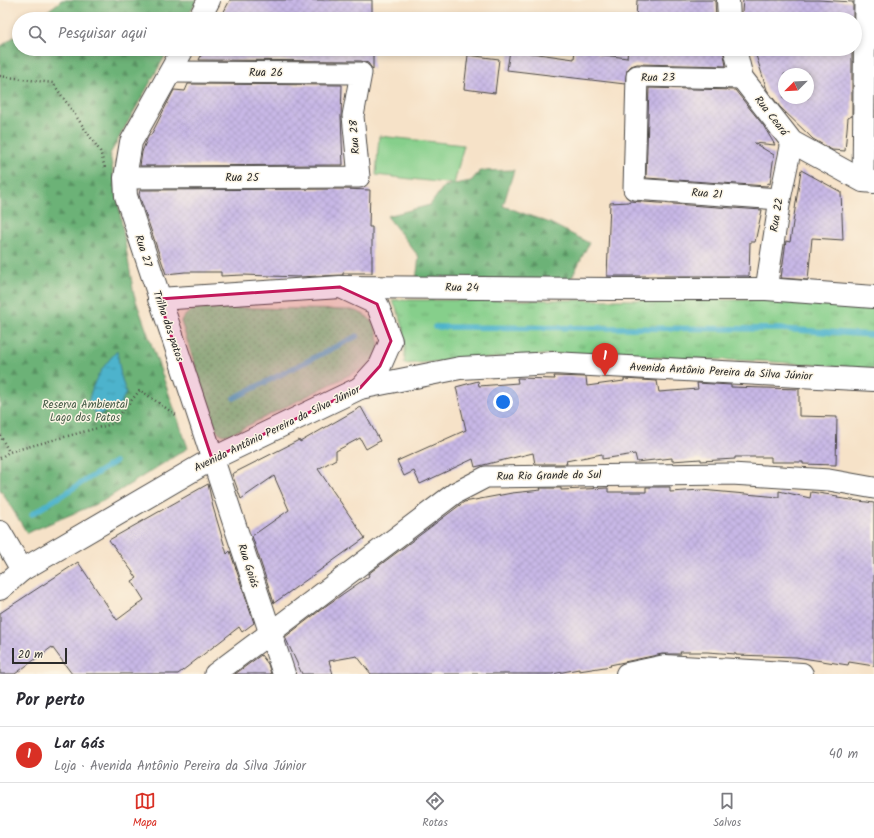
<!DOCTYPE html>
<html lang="pt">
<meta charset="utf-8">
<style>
body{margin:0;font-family:Kalam,sans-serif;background:#f2f2f3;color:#2b2b33}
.compass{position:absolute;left:778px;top:68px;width:36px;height:36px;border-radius:50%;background:#fff;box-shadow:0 2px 6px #0003;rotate:246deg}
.scale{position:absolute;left:12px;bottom:10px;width:55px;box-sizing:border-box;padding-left:4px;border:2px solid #2b2b2b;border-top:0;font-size:11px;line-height:14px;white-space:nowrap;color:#2b2b2b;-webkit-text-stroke:3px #fcf5e5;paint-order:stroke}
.you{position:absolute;left:503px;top:402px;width:14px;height:14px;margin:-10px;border:3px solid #fff;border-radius:50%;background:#1a73e8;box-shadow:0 0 0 6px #1a73e833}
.badge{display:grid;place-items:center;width:26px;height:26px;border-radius:50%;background:#d93025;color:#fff;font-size:13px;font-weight:700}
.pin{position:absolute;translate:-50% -33px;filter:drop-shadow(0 1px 2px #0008)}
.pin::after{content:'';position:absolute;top:21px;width:14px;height:12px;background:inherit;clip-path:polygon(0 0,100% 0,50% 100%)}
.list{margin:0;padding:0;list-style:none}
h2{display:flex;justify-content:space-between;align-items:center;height:52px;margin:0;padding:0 16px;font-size:17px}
h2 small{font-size:13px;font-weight:400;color:#7c7c81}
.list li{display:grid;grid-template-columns:26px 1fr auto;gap:12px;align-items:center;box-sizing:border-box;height:56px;padding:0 16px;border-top:1px solid #e1e1e2}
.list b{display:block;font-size:15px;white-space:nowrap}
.list p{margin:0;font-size:13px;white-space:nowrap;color:#7c7c81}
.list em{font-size:13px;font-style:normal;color:#7c7c81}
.icon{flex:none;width:22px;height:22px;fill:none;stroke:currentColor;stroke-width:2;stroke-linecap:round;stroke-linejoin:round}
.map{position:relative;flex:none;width:874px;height:674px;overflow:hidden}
.search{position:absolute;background:#fff;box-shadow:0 2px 6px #0003;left:12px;right:12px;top:12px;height:44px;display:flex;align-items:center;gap:10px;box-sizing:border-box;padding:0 14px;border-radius:22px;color:#7c7c81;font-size:15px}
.sheet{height:108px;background:#fff}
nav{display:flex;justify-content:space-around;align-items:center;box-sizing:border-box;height:56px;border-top:1px solid #e1e1e2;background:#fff;font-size:11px;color:#7c7c81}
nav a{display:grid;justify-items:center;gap:2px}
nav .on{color:#d93025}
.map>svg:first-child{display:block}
.grass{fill:url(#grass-tufts);stroke:#587d5b}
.forest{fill:url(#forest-firs);stroke:#4c6e51}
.park{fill:url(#park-dots);stroke:#587d5b}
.garden{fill:#86cf8b;stroke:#587d5b}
.water{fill:url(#water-ripples);stroke:#3c6f7c}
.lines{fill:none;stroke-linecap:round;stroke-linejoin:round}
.stream{stroke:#4db3cc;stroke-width:5.5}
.building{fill:url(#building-cross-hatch);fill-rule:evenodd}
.minor-casing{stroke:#494643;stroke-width:23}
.tertiary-casing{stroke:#494643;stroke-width:24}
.path{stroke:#494643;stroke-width:2.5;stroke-dasharray:1 3;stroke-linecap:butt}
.minor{stroke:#fff;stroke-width:21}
.tertiary{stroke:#fff;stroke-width:22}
.marked{fill:#c2185b;fill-opacity:0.2;stroke:#c2185b;stroke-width:3;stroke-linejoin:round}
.labels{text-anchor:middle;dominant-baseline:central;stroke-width:3;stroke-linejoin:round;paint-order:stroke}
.street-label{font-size:11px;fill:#2b2b2b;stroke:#fcf5e5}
.park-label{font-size:11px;fill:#465c48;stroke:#fcf5e5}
</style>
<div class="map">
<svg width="874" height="674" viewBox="0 0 874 674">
<defs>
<pattern id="grass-tufts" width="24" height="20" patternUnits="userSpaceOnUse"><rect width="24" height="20" fill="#86cf8b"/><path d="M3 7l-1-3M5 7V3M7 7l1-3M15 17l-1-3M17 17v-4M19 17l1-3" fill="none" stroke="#6ea872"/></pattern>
<pattern id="forest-firs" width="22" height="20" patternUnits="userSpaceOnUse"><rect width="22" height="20" fill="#6cb277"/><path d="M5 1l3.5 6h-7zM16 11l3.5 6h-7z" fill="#599162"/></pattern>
<pattern id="park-dots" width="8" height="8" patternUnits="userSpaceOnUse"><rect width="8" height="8" fill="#86cf8b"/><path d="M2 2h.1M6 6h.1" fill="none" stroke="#6ea872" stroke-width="1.8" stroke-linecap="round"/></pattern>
<pattern id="water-ripples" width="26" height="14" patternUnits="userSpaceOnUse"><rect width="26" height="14" fill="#4db3cc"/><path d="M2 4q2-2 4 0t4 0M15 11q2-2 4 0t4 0" fill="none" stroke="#4092a6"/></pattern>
<pattern id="building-cross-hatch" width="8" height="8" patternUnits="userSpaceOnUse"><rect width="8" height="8" fill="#c8b8e6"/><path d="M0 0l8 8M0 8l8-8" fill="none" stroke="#ac9ec5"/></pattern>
</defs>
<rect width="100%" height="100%" fill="#fcf5e5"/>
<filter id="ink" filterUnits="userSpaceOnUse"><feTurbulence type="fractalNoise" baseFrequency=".025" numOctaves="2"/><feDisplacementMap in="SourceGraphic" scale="8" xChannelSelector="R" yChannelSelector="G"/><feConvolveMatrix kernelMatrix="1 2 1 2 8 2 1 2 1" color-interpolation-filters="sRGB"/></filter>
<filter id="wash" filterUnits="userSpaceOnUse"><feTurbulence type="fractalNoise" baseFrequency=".012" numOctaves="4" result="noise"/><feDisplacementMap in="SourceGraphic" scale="16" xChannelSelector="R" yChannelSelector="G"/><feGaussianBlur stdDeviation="0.9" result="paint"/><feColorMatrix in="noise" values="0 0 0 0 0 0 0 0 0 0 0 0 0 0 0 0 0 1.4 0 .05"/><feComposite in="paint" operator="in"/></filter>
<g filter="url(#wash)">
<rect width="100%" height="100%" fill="#f6e2c8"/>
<path class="grass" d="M 392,300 L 779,300 L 874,308 L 874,369 L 761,361 L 557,354 L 404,364 C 407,340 404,321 392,300 Z"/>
<g class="forest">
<path d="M 62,0 L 197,0 L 186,19 L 37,19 Z"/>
<path d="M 19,33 L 19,49 L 169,49 L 110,154 L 134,295 L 188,448 L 103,501 L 27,533 L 0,489 L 0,47 Z"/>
<path d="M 514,170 L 503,206 L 550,223 L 589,243 L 570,281 L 416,280 L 419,257 L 387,216 L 430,205 L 444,186 L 471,181 L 480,171 Z"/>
</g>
<path class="park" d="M 200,307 L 351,310 C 356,311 361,313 366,316 C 376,323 382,341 377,353 C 375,358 370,362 367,366 L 231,434 L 223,435 L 217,431 L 215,428 L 181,321 C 186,313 192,310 200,307 Z"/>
<path class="garden" d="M 379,136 L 464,145 L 454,184 L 376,175 Z"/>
<path class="water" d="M 117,351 L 121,376 L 126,393 L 120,404 L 97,416 L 88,403 C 93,380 102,367 117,351 Z"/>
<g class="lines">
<g class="stream">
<path d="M 435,327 L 780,329 L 874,335"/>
<path d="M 234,398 L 357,336"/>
<path d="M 32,514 L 115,462"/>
</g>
</g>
<g id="blocks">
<g class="building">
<path d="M 230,0 L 372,0 L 372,19 L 220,19 Z"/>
<path d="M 637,0 L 715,0 L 716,19 L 636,19 Z"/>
<path d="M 743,0 L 818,0 L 853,2 L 853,19 L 744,19 L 742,12 Z"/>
<path d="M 204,49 L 373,49 L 373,70 L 368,63 L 361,61 L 199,60 Z"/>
<path d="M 575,49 L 598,49 L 597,54 L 627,58 L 628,49 L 723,49 L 726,66 L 637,64 L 631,66 L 627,70 L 625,84 L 507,70 L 510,50 L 574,59 Z"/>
<path d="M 754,49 L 852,49 L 852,116 L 848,118 L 845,151 L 832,150 L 813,139 L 780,107 L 767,90 ZM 784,74 L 808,74 L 808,98 L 784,98 Z"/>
<path d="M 468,55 L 499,59 L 495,93 L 464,89 Z"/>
<path d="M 188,84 L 342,85 L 341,117 L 343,165 L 140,166 L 142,152 L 147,139 L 149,135 L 151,135 L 174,90 L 185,91 Z"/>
<path d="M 649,88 L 735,90 L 763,125 L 775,145 L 754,143 L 774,155 L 770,184 L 768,183 L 767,186 L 646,178 Z"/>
<path d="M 801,170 L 841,192 L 843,240 L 812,238 L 808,280 L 781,278 L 786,241 L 790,242 Z"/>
<path d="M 343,189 L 370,190 L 369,227 L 372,227 L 372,273 L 343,273 L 343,275 L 298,277 L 243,275 L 221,276 L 221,272 L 185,272 L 166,274 L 139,195 L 140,190 Z"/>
<path d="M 629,201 L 762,210 L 755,242 L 750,242 L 749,276 L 607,276 L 610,203 L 629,202 Z"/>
<path d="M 554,376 L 586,377 L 587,386 L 624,381 L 624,379 L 657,381 L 659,392 L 698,389 L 697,383 L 731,385 L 731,387 L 799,389 L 799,416 L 837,417 L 836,465 L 803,464 L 803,462 L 771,462 L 771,457 L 735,457 L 735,459 L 701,461 L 701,459 L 672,461 L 672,458 L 637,462 L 635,454 L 602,459 L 602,454 L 566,461 L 567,464 L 535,464 L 533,453 L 475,467 L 473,459 L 420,484 L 414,471 L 404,476 L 397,461 L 466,430 L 456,387 L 478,381 L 479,386 L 518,383 L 517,378 L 555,379 Z"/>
<path d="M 361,407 L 380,441 L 366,449 L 360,438 L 336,451 L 336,459 L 318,469 L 365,538 L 274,603 L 252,536 L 289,510 L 274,476 L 241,499 L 232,474 L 299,440 L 300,442 Z"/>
<path d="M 208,484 L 213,507 L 227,554 L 230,551 L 254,623 L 242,632 L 239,627 L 178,674 L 72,674 L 52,647 L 15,674 L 0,674 L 0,613 L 78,562 L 117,620 L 144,600 L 132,581 L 137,578 L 109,540 Z"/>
<path d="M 646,487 L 670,487 L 670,492 L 701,490 L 779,497 L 779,491 L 810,498 L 811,492 L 838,496 L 837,498 L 874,503 L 874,666 L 849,662 L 848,665 L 796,657 L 736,655 L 736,654 L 707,652 L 680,652 L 681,654 L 662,654 L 610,665 L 611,666 L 579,671 L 579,669 L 552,674 L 371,674 L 357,656 L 329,661 L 333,674 L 302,674 L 285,637 L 327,605 L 369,576 L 368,574 L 464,502 L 512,493 L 541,490 L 540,488 L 561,488 L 561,490 L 608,488 L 608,492 L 646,492 Z"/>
<path d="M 261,655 L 268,664 L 271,674 L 235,674 Z"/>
</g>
</g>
</g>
<g filter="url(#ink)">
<use href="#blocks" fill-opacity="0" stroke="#494643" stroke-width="1"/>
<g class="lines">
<defs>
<g id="minor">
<path d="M 742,78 L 637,76 L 634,189 L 780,199"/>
<path d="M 125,178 L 359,177 L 353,116 L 361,73 L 171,72"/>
<path d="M 863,181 L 865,0"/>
<path d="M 766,289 L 780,199 L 792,142"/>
<path d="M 215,674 L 270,633 L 455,493 L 486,477 L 731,474 L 829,480 L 874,488"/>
</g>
<g id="tertiary">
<path d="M 728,0 L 729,19"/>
<path d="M 199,19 L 209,0"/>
<path d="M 183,49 L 131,142 L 125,178 L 126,196 L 284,674"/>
<path d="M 735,49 L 742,78 L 792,142 L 863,181 L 874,182"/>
<path d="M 345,289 L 377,304 L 391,341 L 380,366 L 360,388"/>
<path d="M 159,299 L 340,287 L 613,289 L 766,289 L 874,297"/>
<path d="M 0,532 L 22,570"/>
<path d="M 0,589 L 22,570 L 212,459 L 360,388 L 460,368 L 553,363 L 874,380"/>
<path d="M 627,674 L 665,666 L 802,674"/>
</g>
</defs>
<use href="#minor" class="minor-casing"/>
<use href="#tertiary" class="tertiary-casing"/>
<g class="path">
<path d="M 0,76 L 53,83 L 100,151 L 105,168"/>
<path d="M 0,435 L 9,452"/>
<path d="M 0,458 L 9,452 L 112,424 L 140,390 L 176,415"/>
</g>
<use href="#minor" class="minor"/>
<use href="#tertiary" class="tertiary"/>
</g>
</g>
<path class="marked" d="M 340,287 L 377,304 L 391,341 L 380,366 L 360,388 L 212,459 L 159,299 Z"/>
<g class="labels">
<g class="street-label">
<text x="266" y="73">Rua 26</text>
<text transform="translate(658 78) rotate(-1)">Rua 23</text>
<text transform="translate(771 116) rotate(52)">Rua Ceará</text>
<text transform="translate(355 137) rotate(-94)">Rua 28</text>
<text x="242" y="178">Rua 25</text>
<text transform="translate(707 194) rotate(4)">Rua 21</text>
<text transform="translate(777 215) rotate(-81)">Rua 22</text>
<text transform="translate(143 251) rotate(72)">Rua 27</text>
<text transform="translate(462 288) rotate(1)">Rua 24</text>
<text transform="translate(168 326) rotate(71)">Trilha dos patos</text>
<text transform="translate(721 372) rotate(3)">Avenida Antônio Pereira da Silva Júnior</text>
<text transform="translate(277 429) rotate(-26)">Avenida Antônio Pereira da Silva Júnior</text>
<text transform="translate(549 476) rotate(-1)">Rua Rio Grande do Sul</text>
<text transform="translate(248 566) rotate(72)">Rua Goiás</text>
</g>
<g class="park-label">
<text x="85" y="405">Reserva Ambiental<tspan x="85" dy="13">Lago dos Patos</tspan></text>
</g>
</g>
</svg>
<svg class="compass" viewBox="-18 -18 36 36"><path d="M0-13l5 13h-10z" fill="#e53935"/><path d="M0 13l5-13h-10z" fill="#7c7c81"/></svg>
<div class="scale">20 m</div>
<div class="you"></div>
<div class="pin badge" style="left:605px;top:376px">1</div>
<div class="search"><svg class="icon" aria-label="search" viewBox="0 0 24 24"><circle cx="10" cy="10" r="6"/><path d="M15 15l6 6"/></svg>Pesquisar aqui</div>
</div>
<section class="sheet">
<h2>Por perto<small></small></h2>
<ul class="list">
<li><span class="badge">1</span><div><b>Lar Gás</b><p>Loja · Avenida Antônio Pereira da Silva Júnior</p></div><em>40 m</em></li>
</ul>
</section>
<nav>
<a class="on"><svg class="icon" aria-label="map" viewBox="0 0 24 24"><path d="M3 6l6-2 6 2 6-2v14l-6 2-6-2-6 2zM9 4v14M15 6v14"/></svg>Mapa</a>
<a><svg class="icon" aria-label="directions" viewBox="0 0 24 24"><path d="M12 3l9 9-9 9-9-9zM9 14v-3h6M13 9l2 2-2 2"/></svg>Rotas</a>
<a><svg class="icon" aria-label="saved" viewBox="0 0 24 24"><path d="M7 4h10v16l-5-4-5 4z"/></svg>Salvos</a>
</nav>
